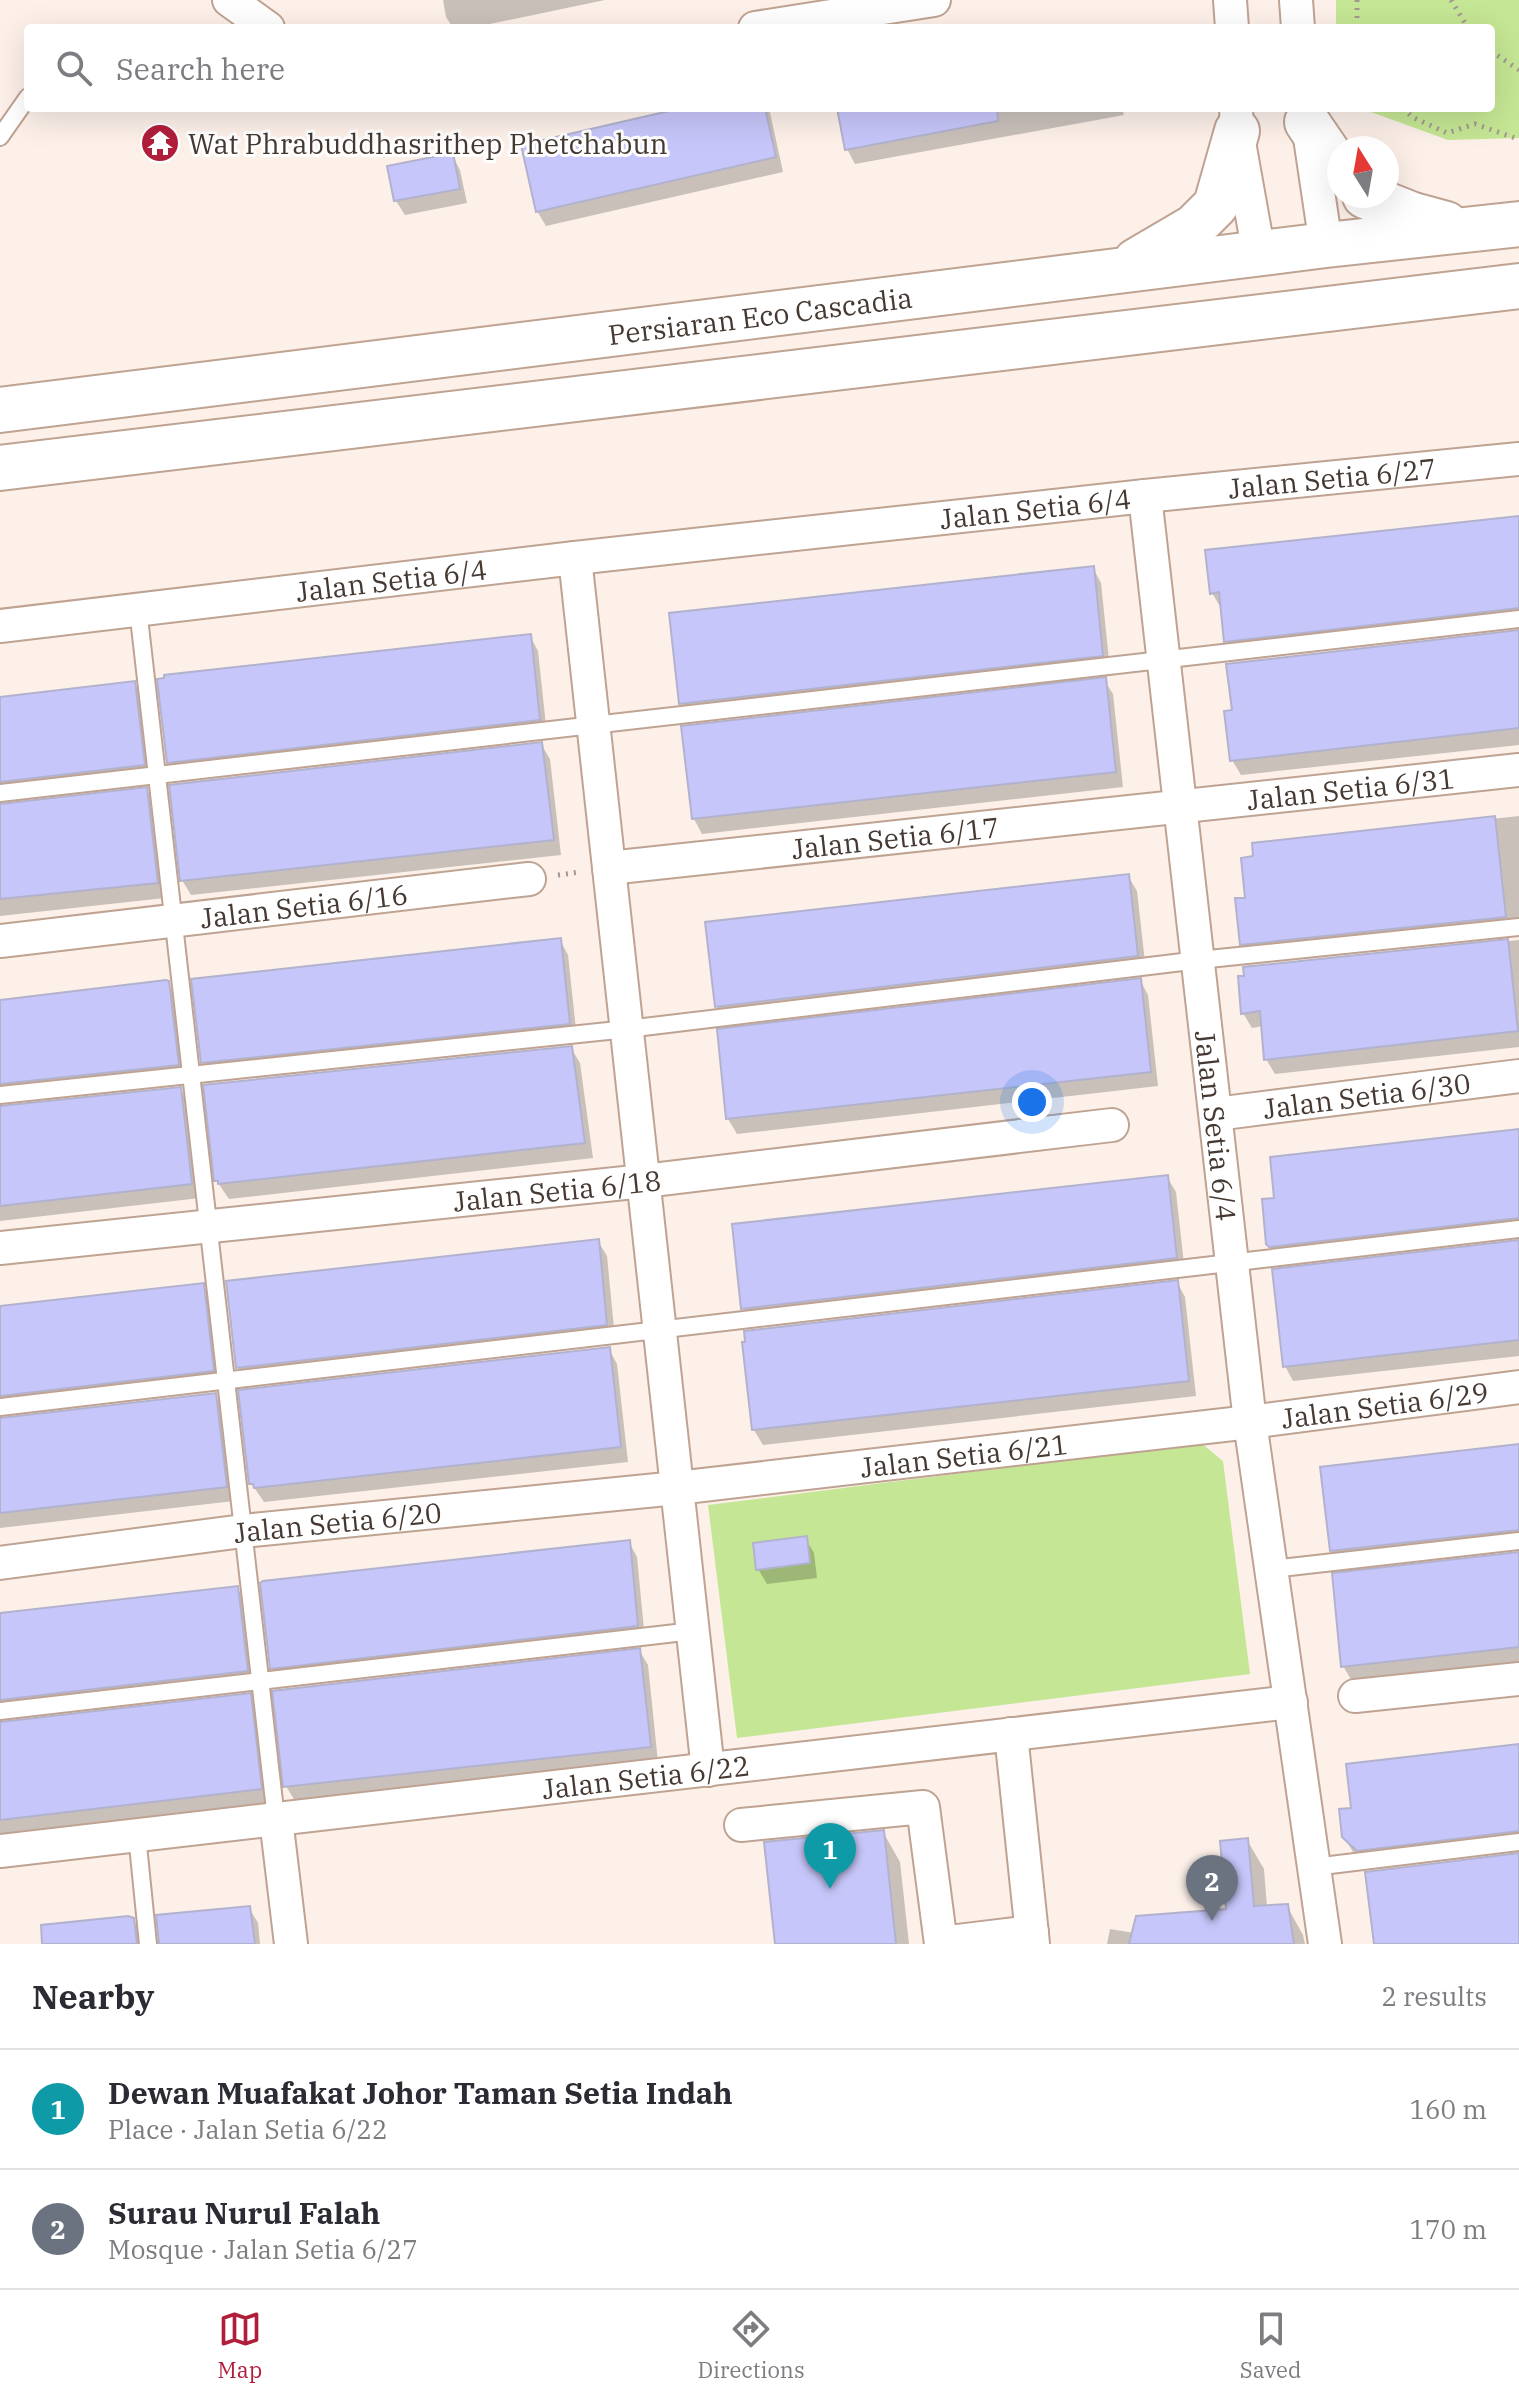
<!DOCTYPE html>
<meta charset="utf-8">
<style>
body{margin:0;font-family:"IBM Plex Serif",serif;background:#f7f7f7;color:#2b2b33}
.compass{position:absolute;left:1327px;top:136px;width:72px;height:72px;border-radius:50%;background:#fff;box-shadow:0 8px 32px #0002;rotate:349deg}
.you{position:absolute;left:1032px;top:1102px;width:28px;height:28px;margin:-20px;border:6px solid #fff;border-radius:50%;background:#1a73e8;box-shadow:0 0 0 12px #1a73e833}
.badge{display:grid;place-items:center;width:52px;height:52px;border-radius:50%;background:#b11e3a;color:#fff;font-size:26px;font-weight:700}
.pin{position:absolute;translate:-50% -66px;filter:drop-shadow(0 2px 4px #0008)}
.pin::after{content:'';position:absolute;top:42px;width:28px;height:24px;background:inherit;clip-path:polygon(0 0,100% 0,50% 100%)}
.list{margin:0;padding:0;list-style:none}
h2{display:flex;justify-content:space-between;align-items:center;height:104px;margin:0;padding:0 32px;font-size:34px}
h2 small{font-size:26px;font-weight:400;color:#7c7c81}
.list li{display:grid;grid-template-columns:52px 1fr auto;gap:24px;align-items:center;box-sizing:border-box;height:120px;padding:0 32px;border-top:2px solid #e1e1e2}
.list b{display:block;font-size:30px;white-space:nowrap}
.list p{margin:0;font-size:26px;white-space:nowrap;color:#7c7c81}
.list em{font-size:26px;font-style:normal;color:#7c7c81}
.icon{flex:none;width:44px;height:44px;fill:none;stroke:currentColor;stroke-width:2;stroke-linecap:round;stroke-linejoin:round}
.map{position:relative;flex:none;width:1519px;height:1944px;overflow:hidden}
.search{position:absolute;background:#fff;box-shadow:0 8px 32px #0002;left:24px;right:24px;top:24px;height:88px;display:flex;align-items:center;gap:20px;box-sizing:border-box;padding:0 28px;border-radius:8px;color:#7c7c81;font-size:30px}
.sheet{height:344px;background:#fff}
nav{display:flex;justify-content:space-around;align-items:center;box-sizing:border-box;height:112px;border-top:2px solid #e1e1e2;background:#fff;font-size:22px;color:#7c7c81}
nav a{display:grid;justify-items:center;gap:4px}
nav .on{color:#b11e3a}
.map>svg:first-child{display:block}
.green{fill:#c5e694}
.shadow{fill:#0003}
.building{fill:#c7c6fa;stroke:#b2b2ce;stroke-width:2}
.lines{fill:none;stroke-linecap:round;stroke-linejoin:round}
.service-casing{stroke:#bfa392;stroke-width:20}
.minor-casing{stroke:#bfa392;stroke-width:36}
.primary-casing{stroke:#bfa392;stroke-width:48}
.path{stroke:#a39790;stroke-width:5;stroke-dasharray:2 6;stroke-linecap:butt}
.service{stroke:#fff;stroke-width:16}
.minor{stroke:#fff;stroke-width:32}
.primary{stroke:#fff;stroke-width:44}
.labels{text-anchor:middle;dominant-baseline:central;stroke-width:6;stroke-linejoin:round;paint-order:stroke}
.poi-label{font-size:28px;fill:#453932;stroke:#fff;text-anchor:start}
.street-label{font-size:28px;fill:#453932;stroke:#fff}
</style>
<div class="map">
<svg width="1519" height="1944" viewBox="0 0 1519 1944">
<rect width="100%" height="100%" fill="#fcf0e9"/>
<g class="green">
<path d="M 1336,0 L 1519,0 L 1519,138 L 1448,140 L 1360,108 L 1491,108 L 1491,28 L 1336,28 Z"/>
<path d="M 1201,1443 L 1223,1461 L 1250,1674 L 737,1738 L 708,1505 Z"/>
</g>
<g class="shadow">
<path d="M 443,0 L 605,0 L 471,28 L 453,28 L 446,17 Z"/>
<path d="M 691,108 L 769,108 L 783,172 L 546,226 L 537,211 Z"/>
<path d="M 839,108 L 1122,108 L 1124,115 L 855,164 L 847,149 Z"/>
<path d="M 452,155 L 460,170 L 467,203 L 405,215 L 396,201 L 390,167 Z"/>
<path d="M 1519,518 L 1519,623 L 1235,656 L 1226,641 L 1221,608 L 1212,593 Z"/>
<path d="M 1093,568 L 1101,583 L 1110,670 L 689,718 L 681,704 Z"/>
<path d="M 1519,632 L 1519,745 L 1241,775 L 1232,760 Z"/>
<path d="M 530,636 L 538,651 L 547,735 L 177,777 L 169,762 Z"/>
<path d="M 1104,680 L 1113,694 L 1123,787 L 702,834 L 694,819 Z"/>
<path d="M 134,683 L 143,698 L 152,780 L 0,802 L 0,699 Z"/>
<path d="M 541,744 L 550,759 L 561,855 L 191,895 L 182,880 Z"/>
<path d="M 146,789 L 155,804 L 165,898 L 0,916 L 0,806 Z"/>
<path d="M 1519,816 L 1519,931 L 1251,959 L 1242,944 L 1255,857 L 1254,845 Z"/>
<path d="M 1128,876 L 1137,891 L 1146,971 L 725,1022 L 717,1007 Z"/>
<path d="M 560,940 L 568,955 L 577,1039 L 211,1077 L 203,1062 Z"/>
<path d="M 1519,940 L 1519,1047 L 1275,1074 L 1266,1059 L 1263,1026 L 1252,1028 L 1243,1013 L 1245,968 Z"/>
<path d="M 1140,980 L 1148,995 L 1158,1086 L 737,1134 L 728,1119 L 719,1031 Z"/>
<path d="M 168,984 L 177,999 L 186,1080 L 8,1099 L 0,1104 L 0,1002 Z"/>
<path d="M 571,1048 L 580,1063 L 593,1158 L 229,1199 L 216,1180 Z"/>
<path d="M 180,1089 L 189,1104 L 200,1198 L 0,1221 L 0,1108 Z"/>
<path d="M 1519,1131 L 1519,1233 L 1277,1259 L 1268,1243 Z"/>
<path d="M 1167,1177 L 1176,1192 L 1185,1273 L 752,1323 L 743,1308 Z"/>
<path d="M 598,1241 L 607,1256 L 615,1339 L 246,1383 L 238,1368 Z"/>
<path d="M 1519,1242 L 1519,1356 L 1293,1381 L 1285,1366 Z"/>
<path d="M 1177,1282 L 1185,1297 L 1196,1396 L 763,1445 L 754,1430 Z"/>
<path d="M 203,1285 L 211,1300 L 221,1386 L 0,1416 L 0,1308 Z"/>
<path d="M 609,1349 L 617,1364 L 628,1462 L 264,1502 L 251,1483 Z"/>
<path d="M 215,1395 L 224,1410 L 234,1501 L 0,1528 L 0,1420 Z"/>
<path d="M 1519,1447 L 1519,1545 L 1340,1566 L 1331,1551 Z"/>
<path d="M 805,1538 L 814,1553 L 817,1578 L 767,1584 L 758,1569 Z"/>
<path d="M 629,1542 L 637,1557 L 645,1640 L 280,1683 L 272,1668 Z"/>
<path d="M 1519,1554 L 1519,1662 L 1352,1681 L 1343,1666 Z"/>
<path d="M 237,1588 L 246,1603 L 255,1686 L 0,1720 L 0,1614 Z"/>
<path d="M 639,1650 L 648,1665 L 658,1762 L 295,1801 L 286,1786 Z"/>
<path d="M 250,1695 L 258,1710 L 269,1804 L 0,1834 L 0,1724 Z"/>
<path d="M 1519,1746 L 1519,1846 L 1367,1865 L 1353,1852 L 1344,1837 L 1353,1809 Z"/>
<path d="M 883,1832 L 900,1862 L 909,1944 L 777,1944 Z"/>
<path d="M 1247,1840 L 1264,1869 L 1267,1907 L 1287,1906 L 1303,1935 L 1305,1944 L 1107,1944 L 1110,1929 L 1134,1933 L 1228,1910 Z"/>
<path d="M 249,1908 L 258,1923 L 260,1944 L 160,1944 Z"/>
<path d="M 133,1920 L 142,1935 L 143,1944 L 46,1944 Z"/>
</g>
<g class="building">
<path d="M 682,108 L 765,108 L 776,157 L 536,212 L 521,145 Z"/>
<path d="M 837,108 L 997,108 L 998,121 L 845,150 Z"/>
<path d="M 453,153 L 460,189 L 394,201 L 387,166 Z"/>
<path d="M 1519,516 L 1519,608 L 1224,642 L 1219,592 L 1210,594 L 1205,550 Z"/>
<path d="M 1094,566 L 1103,656 L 679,704 L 669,613 Z"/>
<path d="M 1519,630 L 1519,728 L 1230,761 L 1224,711 L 1232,710 L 1226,664 Z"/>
<path d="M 531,634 L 540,720 L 167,763 L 157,679 L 164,678 L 164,675 Z"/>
<path d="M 1106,677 L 1116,772 L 692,819 L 681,726 Z"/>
<path d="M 135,681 L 145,765 L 0,782 L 0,697 Z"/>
<path d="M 542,742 L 554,840 L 180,881 L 169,785 Z"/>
<path d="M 147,787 L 158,883 L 0,899 L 0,804 Z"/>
<path d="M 1495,816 L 1506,917 L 1240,945 L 1235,898 L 1245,898 L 1241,858 L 1253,856 L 1252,843 Z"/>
<path d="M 1129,874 L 1138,956 L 715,1007 L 705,922 Z"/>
<path d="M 561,938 L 570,1024 L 201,1063 L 191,979 Z"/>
<path d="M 1508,939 L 1518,1031 L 1264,1060 L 1260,1011 L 1241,1014 L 1238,976 L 1244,976 L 1243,967 Z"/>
<path d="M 1141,978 L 1151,1072 L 726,1119 L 717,1029 Z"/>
<path d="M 166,980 L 169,981 L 179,1065 L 0,1084 L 0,1000 Z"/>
<path d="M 572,1046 L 585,1143 L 218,1184 L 218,1181 L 214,1181 L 203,1085 Z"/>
<path d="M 181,1087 L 192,1184 L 0,1206 L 0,1106 Z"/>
<path d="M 1519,1129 L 1519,1218 L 1269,1247 L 1266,1244 L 1262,1199 L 1274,1198 L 1270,1157 Z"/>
<path d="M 1168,1175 L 1177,1258 L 741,1309 L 732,1224 Z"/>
<path d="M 599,1239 L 607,1325 L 236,1368 L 226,1281 Z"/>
<path d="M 1519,1240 L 1519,1340 L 1283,1367 L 1272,1269 Z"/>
<path d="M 1178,1280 L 1189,1381 L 752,1430 L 742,1342 L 745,1342 L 744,1331 Z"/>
<path d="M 204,1283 L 214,1371 L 0,1396 L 0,1306 Z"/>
<path d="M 610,1347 L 621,1447 L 254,1488 L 253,1484 L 249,1484 L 238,1390 Z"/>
<path d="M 216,1393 L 227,1487 L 0,1513 L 0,1418 Z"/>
<path d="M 1519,1444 L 1519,1530 L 1330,1551 L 1320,1467 Z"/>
<path d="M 807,1536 L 810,1563 L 756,1570 L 753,1543 Z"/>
<path d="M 630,1540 L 638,1626 L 270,1669 L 260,1583 L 263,1581 Z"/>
<path d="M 1519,1552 L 1519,1647 L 1341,1667 L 1332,1573 Z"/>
<path d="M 238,1586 L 248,1671 L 0,1700 L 0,1613 Z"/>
<path d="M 640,1648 L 651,1747 L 283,1787 L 272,1691 Z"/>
<path d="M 251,1693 L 262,1789 L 0,1820 L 0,1722 Z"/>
<path d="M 1519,1744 L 1519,1831 L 1357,1851 L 1342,1837 L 1339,1809 L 1351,1808 L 1346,1764 Z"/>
<path d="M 884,1830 L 896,1944 L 775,1944 L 764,1842 Z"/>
<path d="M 1248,1838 L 1254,1906 L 1288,1904 L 1294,1944 L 1129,1944 L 1136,1916 L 1226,1909 L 1220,1841 Z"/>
<path d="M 1519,1853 L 1519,1944 L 1374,1944 L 1365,1872 Z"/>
<path d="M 250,1906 L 255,1944 L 159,1944 L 156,1915 Z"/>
<path d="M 128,1916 L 134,1918 L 137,1944 L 42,1944 L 41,1925 Z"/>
</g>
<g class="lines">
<defs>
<g id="service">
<path d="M 0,137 L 28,97"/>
<path d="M 138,609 L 276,1819"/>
<path d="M 0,793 L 1519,619"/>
<path d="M 0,1095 L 627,1029 L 1199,960 L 1519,927"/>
<path d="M 0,1407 L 1519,1229"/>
<path d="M 1272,1569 L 1519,1541"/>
<path d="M 0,1711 L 693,1631"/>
<path d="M 137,1835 L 148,1944"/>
<path d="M 1314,1867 L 1519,1842"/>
</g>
<g id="minor">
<path d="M 229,0 L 268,28"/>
<path d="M 1230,0 L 1232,28"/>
<path d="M 1296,0 L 1298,28"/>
<path d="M 755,28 L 934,0"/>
<path d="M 1236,108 L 1237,131 L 1259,254"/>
<path d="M 1309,131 L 1326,245"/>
<path id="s1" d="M 1145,496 L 1519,459"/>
<path d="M 575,558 L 708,1770"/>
<path id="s2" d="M 0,626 L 575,558 L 1145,496 L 1250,1422 L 1325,1944"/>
<path id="s3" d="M 609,868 L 1519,770"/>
<path id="s4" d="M 0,941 L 529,879"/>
<path id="s5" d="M 1216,1114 L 1519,1076"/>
<path id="s6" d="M 0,1248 L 644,1181 L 1112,1125"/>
<path id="s7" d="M 0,1563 L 243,1531 L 677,1488 L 1250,1422 L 1519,1387"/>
<path d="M 1355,1696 L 1519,1679"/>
<path d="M 1011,1734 L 1033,1944"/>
<path d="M 276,1819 L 291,1944"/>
<path d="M 741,1825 L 923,1807 L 941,1944"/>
<path id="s8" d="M 0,1851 L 1291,1702"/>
<path d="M 941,1943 L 1032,1932"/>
</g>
<g id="primary">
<path d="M 1307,122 L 1339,169"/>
<path d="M 1365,196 L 1413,215 L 1446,224"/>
<path d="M 1136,261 L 1194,227 L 1216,205 L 1237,131"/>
<path id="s9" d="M 0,410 L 1326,245 L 1519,224"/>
<path d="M 0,468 L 1519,286"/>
</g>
</defs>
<use href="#service" class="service-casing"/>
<use href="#minor" class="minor-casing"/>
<use href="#primary" class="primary-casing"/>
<g class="path">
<path d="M 1357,0 L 1357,28"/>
<path d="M 1451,0 L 1468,28"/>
<path d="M 1491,51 L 1519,70"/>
<path d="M 1403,108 L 1412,117 L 1447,133 L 1475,124 L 1515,138 L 1519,137"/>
<path d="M 558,875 L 580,872"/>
</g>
<use href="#service" class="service"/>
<use href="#minor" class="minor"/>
<use href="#primary" class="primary"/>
</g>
<defs>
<symbol id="temple-disc" viewBox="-11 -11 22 22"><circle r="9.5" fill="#b11e3a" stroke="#fff"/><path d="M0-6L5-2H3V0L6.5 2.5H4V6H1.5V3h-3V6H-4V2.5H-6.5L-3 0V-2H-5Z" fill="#fff"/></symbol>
</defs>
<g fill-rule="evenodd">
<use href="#temple-disc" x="138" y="121" width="44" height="44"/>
</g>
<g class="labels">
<g class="poi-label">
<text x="188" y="143">Wat Phrabuddhasrithep Phetchabun</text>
</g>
<g class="street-label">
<text stroke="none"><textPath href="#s9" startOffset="766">Persiaran Eco Cascadia</textPath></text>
<text stroke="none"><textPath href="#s1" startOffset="188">Jalan Setia 6/27</textPath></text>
<text stroke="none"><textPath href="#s2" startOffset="1042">Jalan Setia 6/4</textPath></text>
<text stroke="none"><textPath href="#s2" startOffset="394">Jalan Setia 6/4</textPath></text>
<text stroke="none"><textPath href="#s3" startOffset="746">Jalan Setia 6/31</textPath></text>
<text stroke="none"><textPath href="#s3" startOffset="288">Jalan Setia 6/17</textPath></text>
<text stroke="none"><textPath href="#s4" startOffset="306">Jalan Setia 6/16</textPath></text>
<text stroke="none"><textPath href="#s5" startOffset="152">Jalan Setia 6/30</textPath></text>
<text stroke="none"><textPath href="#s2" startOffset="1786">Jalan Setia 6/4</textPath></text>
<text stroke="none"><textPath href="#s6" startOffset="560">Jalan Setia 6/18</textPath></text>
<text stroke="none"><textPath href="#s7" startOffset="1394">Jalan Setia 6/29</textPath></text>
<text stroke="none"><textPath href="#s7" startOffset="970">Jalan Setia 6/21</textPath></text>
<text stroke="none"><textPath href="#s7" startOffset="340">Jalan Setia 6/20</textPath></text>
<text stroke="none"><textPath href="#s8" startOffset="650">Jalan Setia 6/22</textPath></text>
</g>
</g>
</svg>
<svg class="compass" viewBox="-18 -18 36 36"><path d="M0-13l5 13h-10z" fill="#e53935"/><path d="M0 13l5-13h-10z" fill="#7c7c81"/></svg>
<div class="you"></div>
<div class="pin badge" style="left:830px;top:1889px;background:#0f9aa8">1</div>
<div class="pin badge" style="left:1212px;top:1921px;background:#6b7280">2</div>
<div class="search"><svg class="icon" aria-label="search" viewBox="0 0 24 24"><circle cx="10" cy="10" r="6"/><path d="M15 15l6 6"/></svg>Search here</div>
</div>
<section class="sheet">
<h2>Nearby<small>2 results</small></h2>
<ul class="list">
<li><span class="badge" style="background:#0f9aa8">1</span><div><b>Dewan Muafakat Johor Taman Setia Indah</b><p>Place · Jalan Setia 6/22</p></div><em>160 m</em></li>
<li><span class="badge" style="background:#6b7280">2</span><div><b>Surau Nurul Falah</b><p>Mosque · Jalan Setia 6/27</p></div><em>170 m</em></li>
</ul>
</section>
<nav>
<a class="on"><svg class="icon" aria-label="map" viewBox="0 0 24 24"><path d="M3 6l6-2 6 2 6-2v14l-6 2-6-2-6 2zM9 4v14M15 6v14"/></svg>Map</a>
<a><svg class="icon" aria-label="directions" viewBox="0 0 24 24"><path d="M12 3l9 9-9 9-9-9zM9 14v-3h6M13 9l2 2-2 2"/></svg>Directions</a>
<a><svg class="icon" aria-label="saved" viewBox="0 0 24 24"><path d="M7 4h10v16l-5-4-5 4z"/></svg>Saved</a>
</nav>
